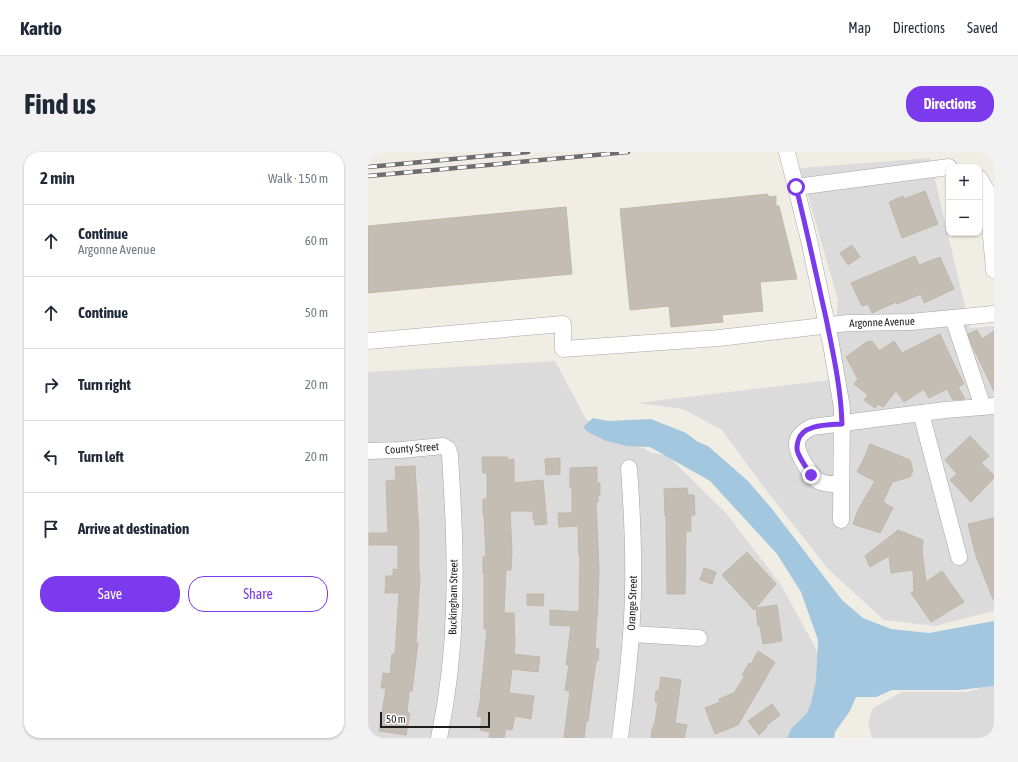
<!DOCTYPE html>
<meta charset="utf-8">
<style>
body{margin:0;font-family:"Asap Condensed",sans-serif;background:#f2f2f3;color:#1f2937}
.controls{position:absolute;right:12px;top:12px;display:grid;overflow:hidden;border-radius:8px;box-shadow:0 1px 3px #0004}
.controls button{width:36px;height:36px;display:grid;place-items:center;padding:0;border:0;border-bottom:1px solid #e0e1e3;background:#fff;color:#1f2937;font:20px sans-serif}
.scale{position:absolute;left:12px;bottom:10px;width:110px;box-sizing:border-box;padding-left:4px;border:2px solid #1e1e1e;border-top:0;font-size:11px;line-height:14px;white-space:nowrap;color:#1e1e1e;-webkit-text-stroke:3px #fff;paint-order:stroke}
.stop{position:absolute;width:12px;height:12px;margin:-9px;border:3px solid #7c3aed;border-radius:50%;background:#fff}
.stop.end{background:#7c3aed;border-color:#fff;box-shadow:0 1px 4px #0008}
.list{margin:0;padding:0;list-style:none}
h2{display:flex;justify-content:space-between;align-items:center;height:52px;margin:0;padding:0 16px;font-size:17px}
h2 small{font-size:13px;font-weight:400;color:#747a83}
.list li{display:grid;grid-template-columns:26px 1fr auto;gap:12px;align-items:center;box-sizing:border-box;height:72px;padding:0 16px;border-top:1px solid #e0e1e3}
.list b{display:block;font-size:15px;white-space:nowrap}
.list p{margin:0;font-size:13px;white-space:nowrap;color:#747a83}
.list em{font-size:13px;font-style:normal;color:#747a83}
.actions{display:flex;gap:8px;padding:12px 16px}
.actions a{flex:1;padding:9px 0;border:1px solid #7c3aed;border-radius:16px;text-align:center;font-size:14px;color:#7c3aed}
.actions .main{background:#7c3aed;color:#fff}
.icon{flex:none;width:22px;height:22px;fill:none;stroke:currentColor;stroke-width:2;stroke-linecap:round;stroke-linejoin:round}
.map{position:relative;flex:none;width:626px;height:586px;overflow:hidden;border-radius:16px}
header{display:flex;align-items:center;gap:24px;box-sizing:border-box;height:56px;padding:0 20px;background:#fff;border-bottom:1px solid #e0e1e3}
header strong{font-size:19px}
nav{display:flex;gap:22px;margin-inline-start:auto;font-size:14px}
.intro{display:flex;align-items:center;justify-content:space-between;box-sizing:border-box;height:96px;padding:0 24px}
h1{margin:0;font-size:28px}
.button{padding:10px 18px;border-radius:16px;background:#7c3aed;color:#fff;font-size:14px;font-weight:700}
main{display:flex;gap:24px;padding:0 24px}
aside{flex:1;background:#fff;border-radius:16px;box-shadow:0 1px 3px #0004}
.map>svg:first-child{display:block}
.residential{fill:#dcdbdb}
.water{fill:#a3c7df}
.building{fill:#c4bdb3;stroke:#c2b7a6}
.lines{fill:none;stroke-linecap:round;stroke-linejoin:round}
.minor-casing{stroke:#a5a5a5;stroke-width:17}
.minor{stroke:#fff;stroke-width:16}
.rail-casing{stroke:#6c6c6c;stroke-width:4.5}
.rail{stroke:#fff;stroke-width:3;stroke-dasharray:9;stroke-linecap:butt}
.route{stroke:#7c3aed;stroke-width:5}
.labels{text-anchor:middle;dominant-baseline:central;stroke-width:4;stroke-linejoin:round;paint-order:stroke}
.street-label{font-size:11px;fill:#1e1e1e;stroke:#fff}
</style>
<header>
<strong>Kartio</strong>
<nav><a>Map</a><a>Directions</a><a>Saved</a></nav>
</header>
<div class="intro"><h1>Find us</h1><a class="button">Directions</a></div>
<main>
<aside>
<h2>2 min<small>Walk · 150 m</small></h2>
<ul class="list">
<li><svg class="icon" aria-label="ahead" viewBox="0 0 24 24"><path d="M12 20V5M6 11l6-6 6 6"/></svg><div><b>Continue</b><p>Argonne Avenue</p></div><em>60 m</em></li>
<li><svg class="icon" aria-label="ahead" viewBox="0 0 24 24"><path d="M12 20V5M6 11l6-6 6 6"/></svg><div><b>Continue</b></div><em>50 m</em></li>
<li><svg class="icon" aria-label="right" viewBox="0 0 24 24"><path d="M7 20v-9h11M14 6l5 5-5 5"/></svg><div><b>Turn right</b></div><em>20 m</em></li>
<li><svg class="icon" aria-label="left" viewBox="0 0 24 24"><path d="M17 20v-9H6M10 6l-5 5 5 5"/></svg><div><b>Turn left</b></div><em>20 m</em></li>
<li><svg class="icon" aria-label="arrive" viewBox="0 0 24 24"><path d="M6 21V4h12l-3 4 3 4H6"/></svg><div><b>Arrive at destination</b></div></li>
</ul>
<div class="actions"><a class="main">Save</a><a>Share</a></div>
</aside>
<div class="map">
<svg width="626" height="586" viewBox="0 0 626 586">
<rect width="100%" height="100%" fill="#f0eee4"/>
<g class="residential">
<path d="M 562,6 L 602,176 L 626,174 L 626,459 L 567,474 L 516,468 L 460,417 L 394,333 L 354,278 L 315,257 L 269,251 L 462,228 L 470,148 L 432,16 Z"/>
<path d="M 187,209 L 218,267 L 231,278 L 265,291 L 285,301 L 300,304 L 358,361 L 413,433 L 446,493 L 459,525 L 448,586 L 0,586 L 0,220 Z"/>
<path d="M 626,532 L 626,586 L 504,586 L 500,570 L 505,556 L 534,540 L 600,540 Z"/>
</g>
<path class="water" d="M 225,266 L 240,269 L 283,267 L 318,281 L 330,290 L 340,294 L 380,329 L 404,357 L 474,448 L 495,466 L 523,477 L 561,481 L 626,469 L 626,534 L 591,538 L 524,538 L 508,545 L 488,545 L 482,559 L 467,580 L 466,586 L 419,586 L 423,577 L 439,561 L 443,551 L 448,529 L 450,488 L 433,440 L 409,402 L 342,329 L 282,295 L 259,294 L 238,289 L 220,280 L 215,275 Z"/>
<g class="building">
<path d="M 557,39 L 570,72 L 534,86 L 521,50 L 535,44 L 536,47 Z"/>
<path d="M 400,42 L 400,45 L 408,44 L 408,54 L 411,54 L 429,127 L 392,130 L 395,159 L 354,163 L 355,170 L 303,175 L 301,154 L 262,158 L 252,57 Z"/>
<path d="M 198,55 L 204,122 L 0,141 L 0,74 Z"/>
<path d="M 484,93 L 492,105 L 480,113 L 472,101 Z"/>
<path d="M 547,104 L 551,113 L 572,105 L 586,137 L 556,151 L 553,142 L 529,152 L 528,150 L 504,161 L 500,152 L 494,154 L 483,131 Z"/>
<path d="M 609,178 L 614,187 L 626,179 L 626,239 L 603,191 L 600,182 Z"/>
<path d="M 572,182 L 586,212 L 596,232 L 590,235 L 597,247 L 585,248 L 579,237 L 561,246 L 556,237 L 536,250 L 528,239 L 515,255 L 510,252 L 507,256 L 496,248 L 500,243 L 486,232 L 490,227 L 478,205 L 500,189 L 501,190 L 504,189 L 511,199 L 526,189 L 534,201 Z"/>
<path d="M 602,284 L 621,304 L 613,311 L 626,323 L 626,326 L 603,350 L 582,328 L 589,322 L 577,308 Z"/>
<path d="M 502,292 L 542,308 L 545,319 L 542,325 L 524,330 L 515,350 L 525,356 L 512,381 L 485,372 L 490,358 L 507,329 L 489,320 L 498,302 Z"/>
<path d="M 114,305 L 140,305 L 140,308 L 146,307 L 146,331 L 175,328 L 179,372 L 167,373 L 167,368 L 165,368 L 165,359 L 142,359 L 144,400 L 143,418 L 138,418 L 136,461 L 146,461 L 147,490 L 146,502 L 172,505 L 170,520 L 144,517 L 141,541 L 166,544 L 163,567 L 147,564 L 144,578 L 138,577 L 136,586 L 121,586 L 122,580 L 112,578 L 114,565 L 109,564 L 113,545 L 112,544 L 115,520 L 119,477 L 116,477 L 116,421 L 115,421 L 115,405 L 118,405 L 116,363 L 115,363 L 115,347 L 119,347 L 119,321 L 115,321 Z"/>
<path d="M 192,306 L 192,322 L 178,323 L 177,307 Z"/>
<path d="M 47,314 L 51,382 L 51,418 L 52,424 L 48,491 L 50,491 L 44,539 L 41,539 L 39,561 L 42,561 L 38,583 L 11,579 L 18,536 L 13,536 L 15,521 L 22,522 L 24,502 L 27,502 L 31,441 L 17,441 L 18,424 L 25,424 L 25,417 L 30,418 L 30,393 L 1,393 L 1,381 L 20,381 L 18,329 L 28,328 L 27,315 Z"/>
<path d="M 229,315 L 229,331 L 232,331 L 232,343 L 230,343 L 230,350 L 228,350 L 231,418 L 230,449 L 227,497 L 231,497 L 230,509 L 228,509 L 220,569 L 218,569 L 216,586 L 196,586 L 202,539 L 197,538 L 201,513 L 198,513 L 203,474 L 182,473 L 182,458 L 211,460 L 212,404 L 211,404 L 210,374 L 191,375 L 190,361 L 204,361 L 204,336 L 202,336 L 202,316 Z"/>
<path d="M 319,336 L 320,343 L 326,343 L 327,363 L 323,363 L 323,379 L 318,379 L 317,442 L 299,442 L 298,364 L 297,364 L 296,337 Z"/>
<path d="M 626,366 L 626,447 L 625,447 L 608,404 L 600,372 Z"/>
<path d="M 530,378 L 555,388 L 554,398 L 558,430 L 574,419 L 596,450 L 563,470 L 543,441 L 546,439 L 545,418 L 523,421 L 521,404 L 502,415 L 497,404 Z"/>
<path d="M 379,400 L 408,432 L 386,458 L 354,423 Z"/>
<path d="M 336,416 L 348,420 L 344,432 L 332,428 Z"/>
<path d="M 159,442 L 176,442 L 175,454 L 159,453 Z"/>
<path d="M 409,453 L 414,489 L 395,492 L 392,474 L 390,474 L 388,456 Z"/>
<path d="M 390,499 L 407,510 L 370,573 L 347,582 L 337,556 L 352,550 L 351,547 L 366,541 L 377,524 L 374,523 L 381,511 L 383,512 Z"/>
<path d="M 293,525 L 313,528 L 307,571 L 319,573 L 316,586 L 283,586 L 284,578 L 287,570 L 290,550 L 287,550 L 288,539 L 291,539 Z"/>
<path d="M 404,552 L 412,563 L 398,574 L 399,575 L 391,583 L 380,569 Z"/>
</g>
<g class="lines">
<defs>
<g id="minor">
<path d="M 419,0 L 441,88 L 463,192 L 474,256 L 473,368"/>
<path d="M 611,26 L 619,39 L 626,118"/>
<path d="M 428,35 L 581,15"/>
<path d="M 585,166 L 615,255"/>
<path d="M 0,189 L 195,172 L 195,197 L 351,186 L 480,171 L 542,170 L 626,162"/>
<path d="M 553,261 L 591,405"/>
<path d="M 0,299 L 33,298 L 75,294 L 80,297 L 82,303 C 85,354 88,405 86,456 C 85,499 80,543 71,586"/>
<path d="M 473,332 C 465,332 456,333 449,328 C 443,324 441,318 437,313 C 427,296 423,285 444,275 L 577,258 L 626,254"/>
<path d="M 263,482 L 331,486"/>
<path d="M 252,586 C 258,538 264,489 265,441 C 266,399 264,358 261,316"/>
</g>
</defs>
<use href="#minor" class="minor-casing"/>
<use href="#minor" class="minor"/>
<defs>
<g id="rail">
<path d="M 0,15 L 160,0"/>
<path d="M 0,24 L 260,0"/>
</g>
</defs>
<use href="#rail" class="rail-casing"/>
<use href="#rail" class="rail"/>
</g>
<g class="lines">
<path class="route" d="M 428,35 C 439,79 448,122 458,166 C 465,201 473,236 474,272 C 460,273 434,272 430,289 C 429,293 428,297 430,301 C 433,309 439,316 443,323"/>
</g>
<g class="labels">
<g class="street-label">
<text transform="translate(514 170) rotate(-2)">Argonne Avenue</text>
<text transform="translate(44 296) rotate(-4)">County Street</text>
<text transform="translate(85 445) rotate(-89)">Buckingham Street</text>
<text transform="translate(264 451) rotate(-88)">Orange Street</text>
</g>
</g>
</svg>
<div class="controls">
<button>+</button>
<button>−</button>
</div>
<div class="scale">50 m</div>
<div class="stop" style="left:428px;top:35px"></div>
<div class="stop end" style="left:443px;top:323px"></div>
</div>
</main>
